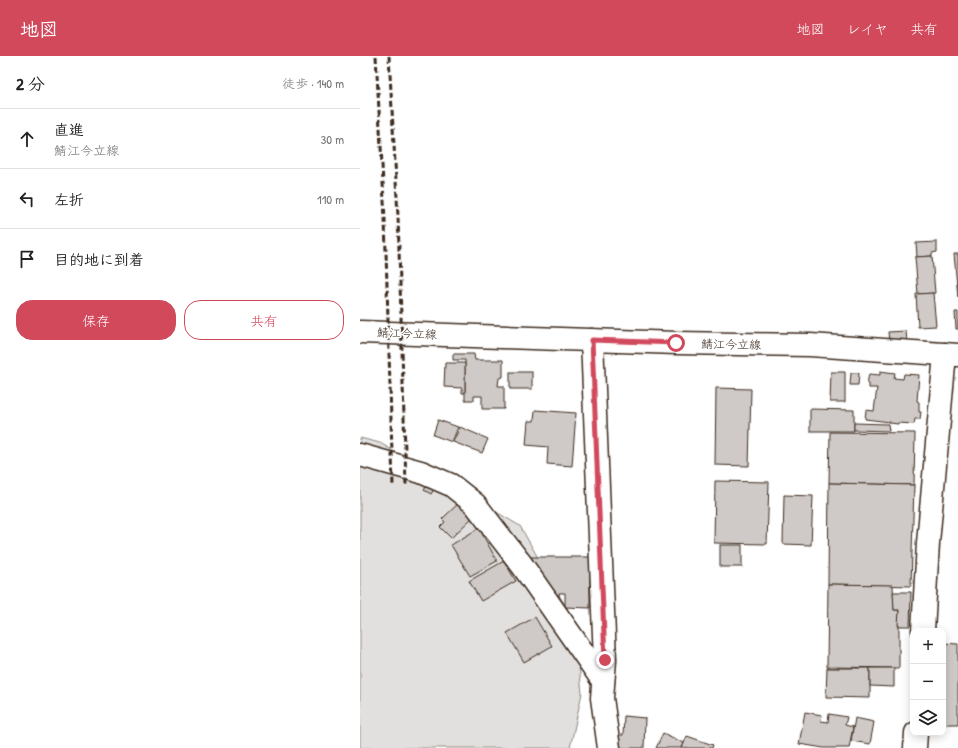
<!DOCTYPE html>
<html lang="ja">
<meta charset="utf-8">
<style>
body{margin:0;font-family:"Patrick Hand","Klee One",sans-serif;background:#f6f6f6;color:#222}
.controls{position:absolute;right:12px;bottom:12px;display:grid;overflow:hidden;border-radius:8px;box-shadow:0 2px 10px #0003}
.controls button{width:36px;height:36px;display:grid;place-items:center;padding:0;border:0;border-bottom:1px solid #e0e0e0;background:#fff;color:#222;font:20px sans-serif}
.stop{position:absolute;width:12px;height:12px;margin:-9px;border:3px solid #d1495b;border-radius:50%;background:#fff}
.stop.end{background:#d1495b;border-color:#fff;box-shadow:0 1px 4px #0008}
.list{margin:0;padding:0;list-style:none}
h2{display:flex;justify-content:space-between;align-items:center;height:52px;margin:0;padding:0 16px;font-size:17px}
h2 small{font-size:13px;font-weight:400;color:#767676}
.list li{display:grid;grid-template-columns:26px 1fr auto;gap:12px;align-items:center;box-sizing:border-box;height:60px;padding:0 16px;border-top:1px solid #e0e0e0}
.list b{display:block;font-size:15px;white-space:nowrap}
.list p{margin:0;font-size:13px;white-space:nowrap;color:#767676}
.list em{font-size:13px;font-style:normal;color:#767676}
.actions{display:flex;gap:8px;padding:12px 16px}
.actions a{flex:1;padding:9px 0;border:1px solid #d1495b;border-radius:16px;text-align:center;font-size:14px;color:#d1495b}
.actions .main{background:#d1495b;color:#fff}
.icon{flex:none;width:22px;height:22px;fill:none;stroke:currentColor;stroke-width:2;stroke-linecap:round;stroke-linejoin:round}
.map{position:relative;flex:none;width:598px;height:692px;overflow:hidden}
header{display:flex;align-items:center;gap:24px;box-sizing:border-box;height:56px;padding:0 20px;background:#d1495b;color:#fff}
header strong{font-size:19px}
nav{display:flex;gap:22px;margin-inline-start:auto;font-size:14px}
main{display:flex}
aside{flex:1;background:#fff}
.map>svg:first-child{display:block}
.green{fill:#e2e0de;stroke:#8e857e}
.building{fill:#cfcac7;stroke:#3b2a1e}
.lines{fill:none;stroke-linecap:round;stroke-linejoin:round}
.minor-casing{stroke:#3b2a1e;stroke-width:25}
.major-casing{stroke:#3b2a1e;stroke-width:25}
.minor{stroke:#fff;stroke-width:22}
.major{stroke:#fff;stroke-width:22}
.rail{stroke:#3b2a1e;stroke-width:3;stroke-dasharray:6 3;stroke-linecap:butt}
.route{stroke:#d1495b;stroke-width:5}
.labels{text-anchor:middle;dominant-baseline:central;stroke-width:3;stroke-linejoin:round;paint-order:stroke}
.street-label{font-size:12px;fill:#3b2a1e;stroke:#fff}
</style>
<header>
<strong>地図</strong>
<nav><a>地図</a><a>レイヤ</a><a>共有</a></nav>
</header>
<main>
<aside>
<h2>2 分<small>徒歩 · 140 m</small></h2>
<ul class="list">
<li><svg class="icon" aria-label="ahead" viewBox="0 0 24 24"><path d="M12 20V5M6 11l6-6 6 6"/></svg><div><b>直進</b><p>鯖江今立線</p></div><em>30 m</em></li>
<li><svg class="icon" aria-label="left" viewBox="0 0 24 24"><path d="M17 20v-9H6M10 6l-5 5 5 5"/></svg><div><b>左折</b></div><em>110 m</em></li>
<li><svg class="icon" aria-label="arrive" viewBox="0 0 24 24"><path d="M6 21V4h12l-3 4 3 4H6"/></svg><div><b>目的地に到着</b></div></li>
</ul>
<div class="actions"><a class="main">保存</a><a>共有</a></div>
</aside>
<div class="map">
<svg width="598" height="692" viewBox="0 0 598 692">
<rect width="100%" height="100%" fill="#fff"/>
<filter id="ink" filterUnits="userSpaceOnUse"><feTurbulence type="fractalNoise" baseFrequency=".025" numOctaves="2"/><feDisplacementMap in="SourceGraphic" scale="8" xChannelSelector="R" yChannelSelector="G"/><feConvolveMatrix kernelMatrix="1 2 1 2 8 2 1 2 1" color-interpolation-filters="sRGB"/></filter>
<g filter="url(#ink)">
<path class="green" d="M 0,382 L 20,387 L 160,470 L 214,565 L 222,637 L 210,692 L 0,692 Z"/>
<g class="building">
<path d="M 577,186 L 577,196 L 572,197 L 572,200 L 557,201 L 556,187 Z"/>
<path d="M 594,198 L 598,198 L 598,241 Z"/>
<path d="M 572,200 L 575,237 L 558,238 L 555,201 Z"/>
<path d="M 573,237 L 576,270 L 558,271 L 556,238 Z"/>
<path d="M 595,256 L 598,256 L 598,273 L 596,273 Z"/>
<path d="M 546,275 L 547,285 L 529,286 L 528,276 Z"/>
<path d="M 93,298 L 114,298 L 115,304 L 143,304 L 143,321 L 139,322 L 138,330 L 144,330 L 144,353 L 122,353 L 122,340 L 114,340 L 114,344 L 105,344 L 105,304 L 93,304 Z"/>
<path d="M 85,307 L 105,307 L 105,337 L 102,337 L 102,332 L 84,331 Z"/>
<path d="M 520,315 L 535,317 L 534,322 L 543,323 L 544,318 L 559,319 L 557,345 L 559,346 L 559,356 L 561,356 L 560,363 L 555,363 L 554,368 L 538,367 L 538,368 L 530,367 L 530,366 L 505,363 L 506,354 L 514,355 L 517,332 L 509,332 L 509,328 L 507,328 L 509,318 L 520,319 Z"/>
<rect x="150" y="316" width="22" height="17"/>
<path d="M 471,316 L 485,316 L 485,346 L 470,346 Z"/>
<path d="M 491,317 L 499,317 L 498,329 L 490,329 Z"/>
<path d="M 356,332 L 391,333 L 389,410 L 355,409 Z"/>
<path d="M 450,353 L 494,354 L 494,375 L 450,375 Z"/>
<path d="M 175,354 L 216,357 L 212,410 L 187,408 L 188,391 L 166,389 L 168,365 L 174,365 Z"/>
<path d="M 78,364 L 98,371 L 92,386 L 73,379 Z"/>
<path d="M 494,367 L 528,368 L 529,375 L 494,374 Z"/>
<path d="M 100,371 L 128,383 L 122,397 L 93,386 Z"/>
<path d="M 470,376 L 555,377 L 554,429 L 469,427 Z"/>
<path d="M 71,423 L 78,427 L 71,438 L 64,434 Z"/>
<path d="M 355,425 L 409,426 L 407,488 L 354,487 Z"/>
<path d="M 469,427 L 554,429 L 551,530 L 468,528 Z"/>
<path d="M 424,439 L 453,440 L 451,489 L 423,488 Z"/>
<path d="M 100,446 L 113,461 L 91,482 L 80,471 L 85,466 L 82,463 Z"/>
<path d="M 119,472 L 137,505 L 110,520 L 91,489 Z"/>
<rect x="360" y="489" width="22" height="22"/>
<path d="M 170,501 L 230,501 L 230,552 L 205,551 L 205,537 L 199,537 L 199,541 L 185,541 L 170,517 Z"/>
<path d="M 144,505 L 156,525 L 121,545 L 109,525 Z"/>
<path d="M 468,528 L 533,529 L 534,554 L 539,554 L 539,612 L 467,611 Z"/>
<path d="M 533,536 L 551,536 L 550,570 L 538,570 L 539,554 L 534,554 Z"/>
<path d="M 175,561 L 192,590 L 164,606 L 147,577 Z"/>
<path d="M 583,587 L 598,588 L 598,668 L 583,668 Z"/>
<path d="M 467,612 L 510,612 L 510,642 L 466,641 Z"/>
<path d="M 510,612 L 534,612 L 534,631 L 510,630 Z"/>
<path d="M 445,656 L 462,659 L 461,665 L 468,666 L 469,658 L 487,661 L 485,669 L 493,671 L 489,692 L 464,692 L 439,688 Z"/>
<path d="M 264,660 L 285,662 L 284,692 L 258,692 L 259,679 L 263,679 Z"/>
<path d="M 495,662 L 514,666 L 510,688 L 491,685 Z"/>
<path d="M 303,677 L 324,687 L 322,692 L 296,692 Z"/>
<path d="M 327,680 L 353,689 L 352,692 L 322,692 Z"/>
</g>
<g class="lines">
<defs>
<g id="minor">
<path d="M 232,284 L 245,604 L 242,642 L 249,692"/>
<path d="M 0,399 L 61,416 L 91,429 L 115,448 L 162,509 L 243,625"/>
<path d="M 563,575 L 568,487 L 585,298"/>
<path d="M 555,692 L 556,677"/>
</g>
<path id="major" d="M 0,276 L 317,287 L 450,289 L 598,299"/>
</defs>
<use href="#minor" class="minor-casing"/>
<use href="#major" class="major-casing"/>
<use href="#minor" class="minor"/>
<use href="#major" class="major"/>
<g class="rail">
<path d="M 16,0 L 25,163 L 33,430"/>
<path d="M 29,0 L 38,160 L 46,429"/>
</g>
</g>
</g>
<g class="lines" filter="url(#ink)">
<path class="route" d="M 245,604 L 232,284 L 316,287"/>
</g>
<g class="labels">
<g class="street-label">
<text transform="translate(47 277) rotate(2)">鯖江今立線</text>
<text transform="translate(371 288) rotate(1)">鯖江今立線</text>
</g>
</g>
</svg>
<div class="controls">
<button>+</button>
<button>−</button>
<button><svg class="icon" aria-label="layers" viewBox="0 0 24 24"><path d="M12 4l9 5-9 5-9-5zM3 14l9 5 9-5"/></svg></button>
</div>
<div class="stop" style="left:316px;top:287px"></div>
<div class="stop end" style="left:245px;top:604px"></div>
</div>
</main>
